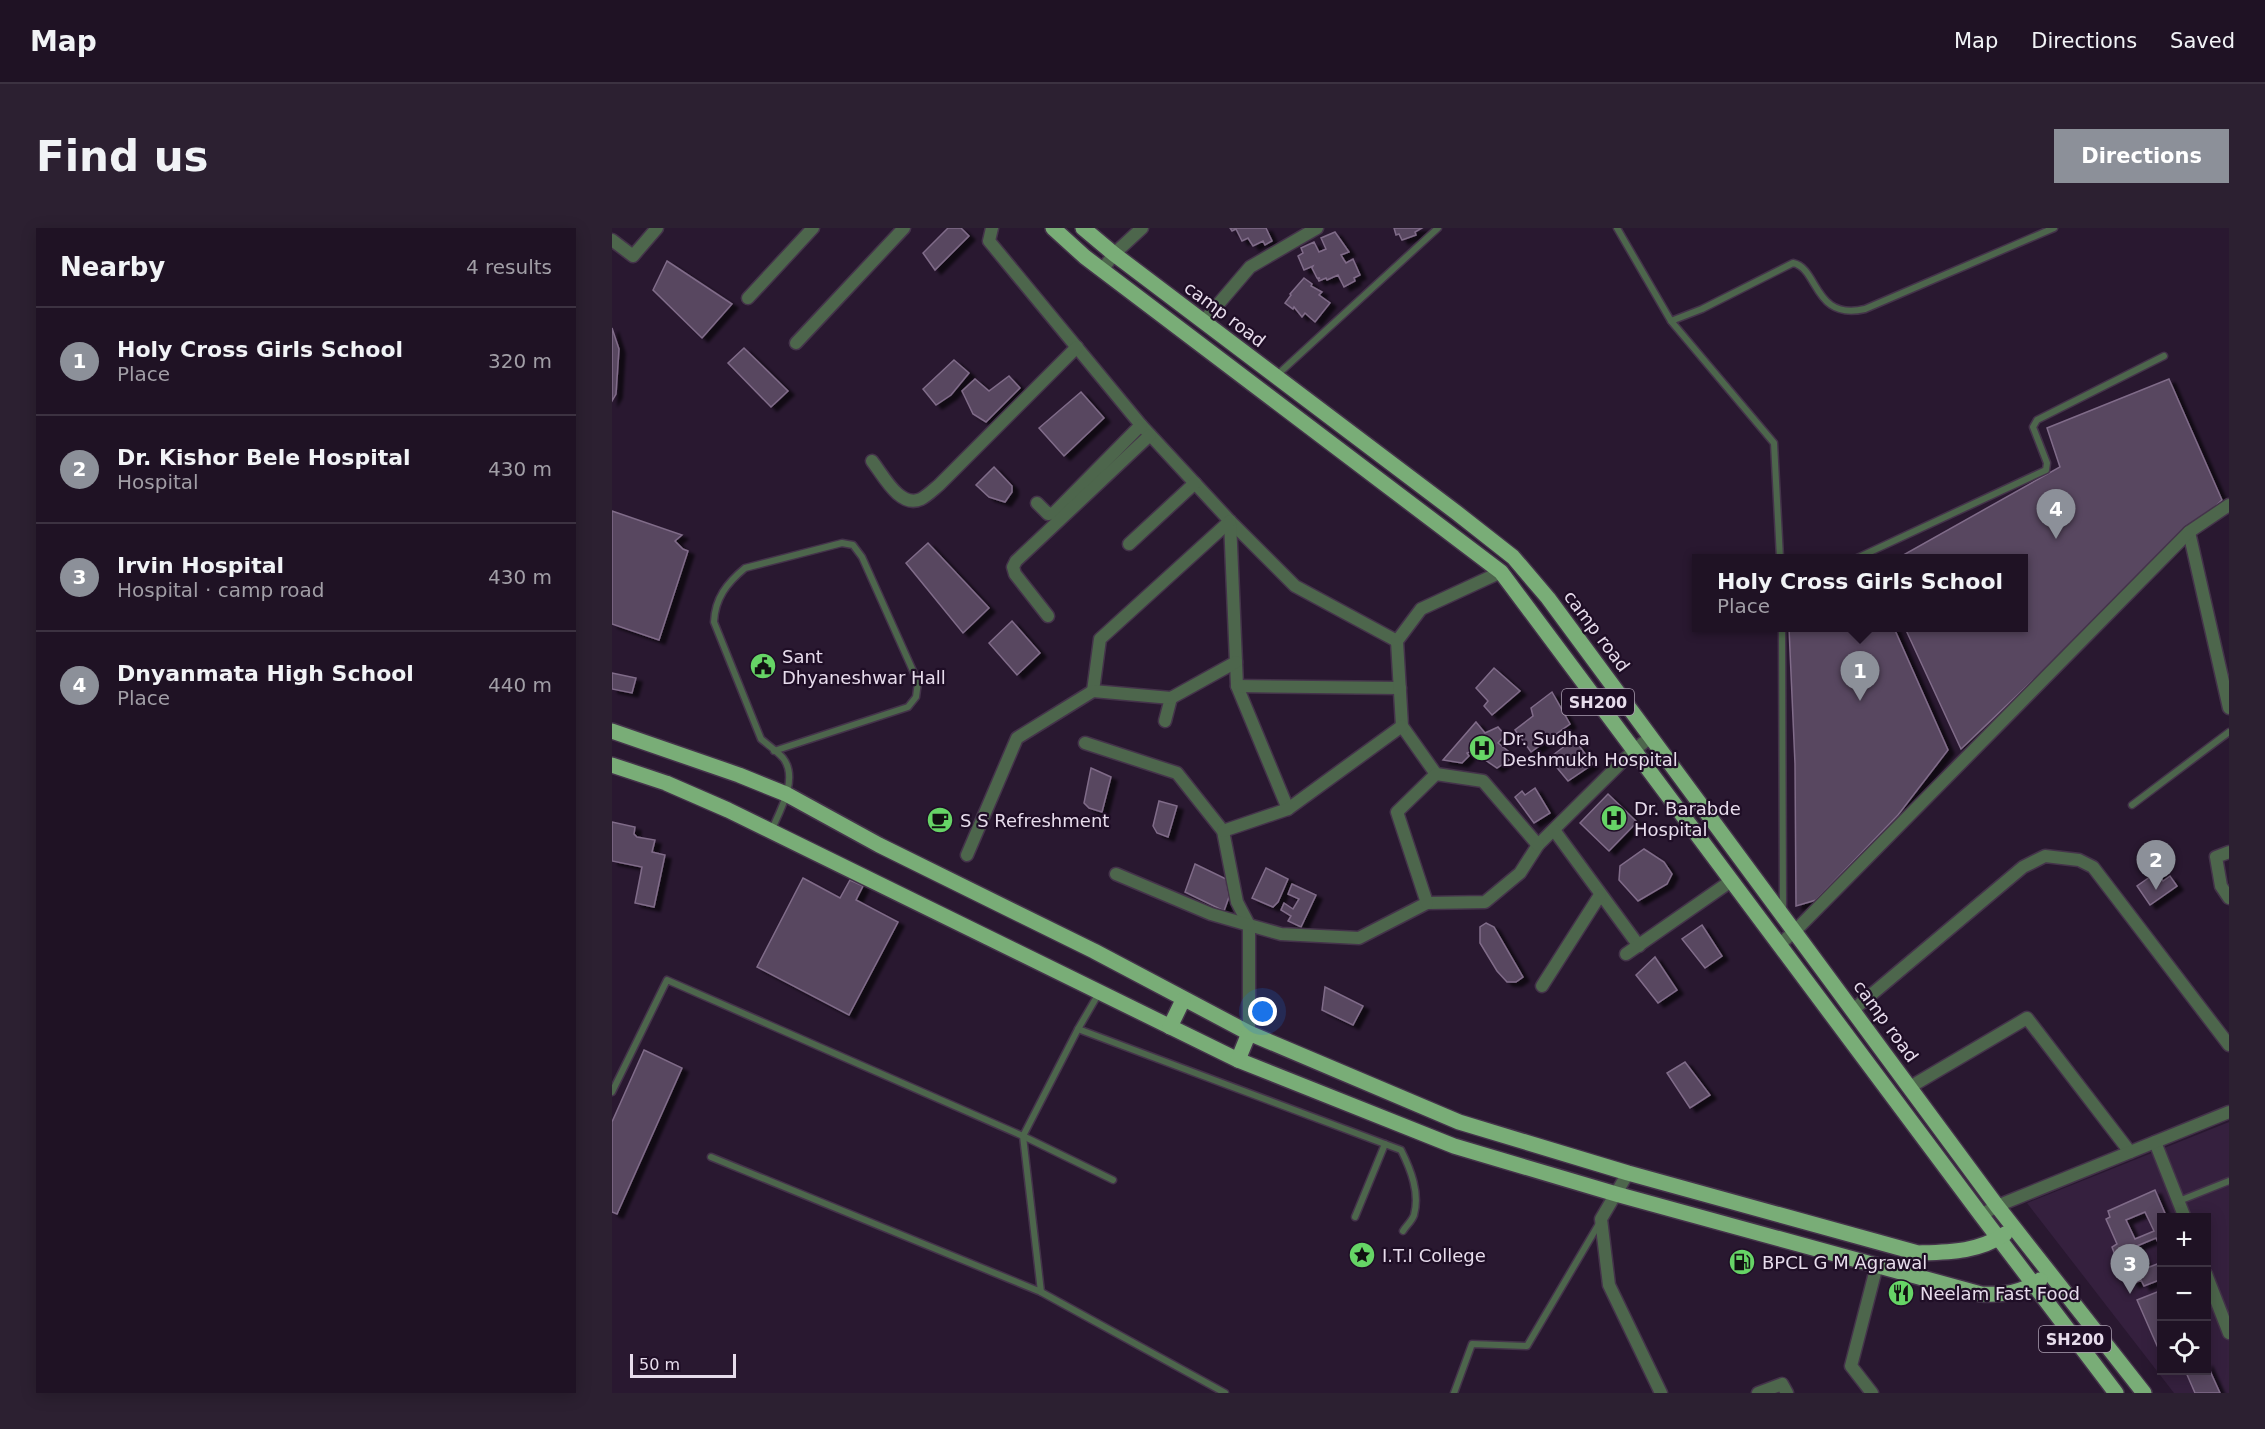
<!DOCTYPE html>
<meta charset="utf-8">
<style>
body{margin:0;font-family:"DejaVu Sans",sans-serif;background:#2c2031;color:#f1f3f6}
.controls{position:absolute;right:18px;bottom:18px;display:grid;overflow:hidden;border-radius:0px;box-shadow:0 3px 15px #0003}
.controls button{width:54px;height:54px;display:grid;place-items:center;padding:0;border:0;border-bottom:2px solid #3c3241;background:#1f1224;color:#f1f3f6;font:30px sans-serif}
.scale{position:absolute;left:18px;bottom:15px;width:106px;box-sizing:border-box;padding-left:6px;border:3px solid #e7dcec;border-top:0;font-size:16px;line-height:21px;white-space:nowrap;color:#e7dcec;-webkit-text-stroke:4px #1f0e26;paint-order:stroke}
.you{position:absolute;left:651px;top:784px;width:21px;height:21px;margin:-15px;border:4px solid #fff;border-radius:50%;background:#1a73e8;box-shadow:0 0 0 9px #1a73e833}
.badge{display:grid;place-items:center;width:39px;height:39px;border-radius:50%;background:#8c9099;color:#fff;font-size:20px;font-weight:700}
.pin{position:absolute;translate:-50% -50px;filter:drop-shadow(0 2px 3px #0008)}
.pin::after{content:'';position:absolute;top:32px;width:21px;height:18px;background:inherit;clip-path:polygon(0 0,100% 0,50% 100%)}
.popup{position:absolute;left:1080px;top:326px;width:336px;height:78px;box-sizing:border-box;display:grid;place-content:center;border-radius:0px;background:#1f1224;filter:drop-shadow(0 2px 4px #0005);font-size:20px;white-space:nowrap;color:#a19ea6}
.popup b{font-size:22px;color:#f1f3f6}
.popup::after{content:'';position:absolute;left:50%;top:100%;margin-left:-12px;border:12px solid transparent;border-top-color:#1f1224}
.list{margin:0;padding:0;list-style:none}
h2{display:flex;justify-content:space-between;align-items:center;height:78px;margin:0;padding:0 24px;font-size:26px}
h2 small{font-size:20px;font-weight:400;color:#a19ea6}
.list li{display:grid;grid-template-columns:39px 1fr auto;gap:18px;align-items:center;box-sizing:border-box;height:108px;padding:0 24px;border-top:2px solid #3c3241}
.list b{display:block;font-size:22px;white-space:nowrap}
.list p{margin:0;font-size:20px;white-space:nowrap;color:#a19ea6}
.list em{font-size:20px;font-style:normal;color:#a19ea6}
.icon{flex:none;width:33px;height:33px;fill:none;stroke:currentColor;stroke-width:2;stroke-linecap:round;stroke-linejoin:round}
.map{position:relative;flex:none;width:1617px;height:1165px;overflow:hidden;border-radius:0px}
header{display:flex;align-items:center;gap:36px;box-sizing:border-box;height:84px;padding:0 30px;background:#1f1224;border-bottom:2px solid #3c3241}
header strong{font-size:28px}
nav{display:flex;gap:33px;margin-inline-start:auto;font-size:21px}
.intro{display:flex;align-items:center;justify-content:space-between;box-sizing:border-box;height:144px;padding:0 36px}
h1{margin:0;font-size:42px}
.button{padding:15px 27px;border-radius:0px;background:#8c9099;color:#fff;font-size:21px;font-weight:700}
main{display:flex;gap:36px;padding:0 36px}
aside{flex:1;background:#1f1224;border-radius:0px;box-shadow:0 3px 15px #0003}
.map>svg:first-child{display:block}
.built{fill:#35203e;fill-rule:evenodd}
.building{fill:#584661;stroke:#806c89;stroke-width:1.5;fill-rule:evenodd;filter:url(#shadow)}
.lines{fill:none;stroke-linecap:round;stroke-linejoin:round}
.lane-casing{stroke:#44334a;stroke-width:9}
.street-casing{stroke:#44334a;stroke-width:15}
.primary-casing{stroke:#44334a;stroke-width:18}
.lane{stroke:#4d664c;stroke-width:6}
.street{stroke:#4d664c;stroke-width:12}
.primary{stroke:#79ad77;stroke-width:15}
.labels{text-anchor:middle;dominant-baseline:central;stroke-width:4.5;stroke-linejoin:round;paint-order:stroke}
.shield{fill:#1f0e26;stroke:#ab9eb1;stroke-width:1.5}
.shield-label{font-size:16px;font-weight:bold;fill:#e7dcec}
.street-label{font-size:18px;fill:#e7dcec;stroke:#1f0e26}
.poi-label{font-size:18px;fill:#e7dcec;stroke:#1f0e26;text-anchor:start}
</style>
<header>
<strong>Map</strong>
<nav><a>Map</a><a>Directions</a><a>Saved</a></nav>
</header>
<div class="intro"><h1>Find us</h1><a class="button">Directions</a></div>
<main>
<aside>
<h2>Nearby<small>4 results</small></h2>
<ul class="list">
<li><span class="badge">1</span><div><b>Holy Cross Girls School</b><p>Place</p></div><em>320 m</em></li>
<li><span class="badge">2</span><div><b>Dr. Kishor Bele Hospital</b><p>Hospital</p></div><em>430 m</em></li>
<li><span class="badge">3</span><div><b>Irvin Hospital</b><p>Hospital · camp road</p></div><em>430 m</em></li>
<li><span class="badge">4</span><div><b>Dnyanmata High School</b><p>Place</p></div><em>440 m</em></li>
</ul>
</aside>
<div class="map">
<svg width="1617" height="1165" viewBox="0 0 1617 1165">
<defs>
<filter id="shadow"><feDropShadow dx="6" dy="4" stdDeviation="1.5" flood-color="#0009"/></filter>
</defs>
<rect width="100%" height="100%" fill="#291830"/>
<path class="built" d="M 1617,894 L 1617,1165 L 1562,1165 L 1415,975 ZM 1550,990 L 1594,990 L 1594,1142 L 1550,1142 Z"/>
<g class="building">
<path d="M 336,0 L 349,0 L 357,8 L 323,42 L 311,25 Z"/>
<path d="M 618,0 L 654,0 L 660,13 L 653,17 L 651,13 L 641,18 L 636,10 L 630,13 L 624,1 L 620,3 Z"/>
<path d="M 782,0 L 810,0 L 803,4 L 804,7 L 790,12 L 787,6 L 784,7 Z"/>
<path d="M 723,4 L 737,24 L 729,27 L 732,32 L 734,35 L 741,31 L 748,47 L 742,50 L 743,53 L 732,59 L 726,47 L 715,52 L 714,50 L 707,53 L 706,51 L 708,50 L 705,50 L 700,40 L 701,38 L 692,42 L 686,28 L 691,25 L 689,20 L 702,14 L 707,24 L 714,21 L 709,10 Z"/>
<path d="M 55,33 L 120,76 L 90,110 L 41,62 Z"/>
<path d="M 692,50 L 700,56 L 699,58 L 710,64 L 707,67 L 718,75 L 703,94 L 693,85 L 690,89 L 682,79 L 681,81 L 673,75 L 679,67 L 678,66 Z"/>
<path d="M 0,100 L 7,121 L 4,166 L 0,173 Z"/>
<path d="M 132,120 L 176,163 L 159,179 L 116,135 Z"/>
<path d="M 342,132 L 357,145 L 339,167 L 324,177 L 311,161 Z"/>
<path d="M 397,148 L 408,160 L 374,194 L 361,186 L 350,163 L 363,151 L 377,163 Z"/>
<path d="M 1557,151 L 1610,272 L 1349,521 L 1293,400 L 1412,400 L 1412,330 L 1286,330 L 1448,239 L 1435,200 Z"/>
<path d="M 469,164 L 492,190 L 452,228 L 427,200 Z"/>
<path d="M 382,239 L 400,258 L 400,264 L 393,274 L 377,269 L 364,257 Z"/>
<path d="M 0,283 L 70,307 L 63,313 L 71,321 L 76,323 L 47,412 L 0,396 Z"/>
<path d="M 316,315 L 377,380 L 351,405 L 294,335 Z"/>
<path d="M 400,393 L 428,425 L 405,447 L 377,415 Z"/>
<path d="M 1177,400 L 1282,400 L 1336,522 L 1286,587 L 1204,672 L 1184,678 L 1183,536 Z"/>
<path d="M 882,440 L 908,463 L 880,487 L 872,478 L 876,473 L 864,460 Z"/>
<path d="M 0,445 L 24,450 L 20,465 L 0,461 Z"/>
<path d="M 940,464 L 958,496 L 919,524 L 903,502 L 921,488 L 919,480 Z"/>
<path d="M 864,494 L 873,505 L 886,499 L 893,507 L 886,515 L 896,523 L 892,527 L 897,532 L 885,540 L 860,523 L 855,525 L 857,528 L 850,535 L 831,532 Z"/>
<path d="M 962,511 L 981,536 L 956,553 L 937,530 Z"/>
<path d="M 479,540 L 499,549 L 490,584 L 477,580 L 472,575 Z"/>
<path d="M 923,560 L 938,585 L 922,595 L 903,569 L 910,563 L 913,567 Z"/>
<path d="M 996,566 L 1025,594 L 997,623 L 968,595 Z"/>
<path d="M 547,573 L 565,578 L 556,609 L 545,605 L 541,598 Z"/>
<path d="M 0,594 L 23,599 L 22,606 L 25,609 L 43,612 L 40,624 L 53,627 L 42,679 L 23,675 L 30,639 L 0,633 Z"/>
<path d="M 1032,621 L 1052,634 L 1060,646 L 1055,656 L 1026,673 L 1007,652 L 1008,638 Z"/>
<path d="M 583,636 L 614,651 L 617,669 L 612,683 L 573,664 Z"/>
<path d="M 654,640 L 676,651 L 666,674 L 661,679 L 640,670 Z"/>
<path d="M 1545,644 L 1551,653 L 1558,648 L 1565,658 L 1538,677 L 1525,658 Z"/>
<path d="M 191,650 L 228,670 L 238,652 L 251,658 L 244,672 L 286,694 L 237,787 L 145,739 Z"/>
<path d="M 680,656 L 704,667 L 689,699 L 676,693 L 679,688 L 669,682 L 672,675 L 681,681 L 687,671 L 676,666 Z"/>
<path d="M 874,695 L 882,699 L 911,749 L 904,754 L 895,754 L 885,743 L 868,715 L 868,699 Z"/>
<path d="M 1090,697 L 1110,728 L 1093,740 L 1070,711 Z"/>
<path d="M 1043,729 L 1065,762 L 1046,775 L 1024,747 Z"/>
<path d="M 713,759 L 751,778 L 741,797 L 710,782 Z"/>
<path d="M 32,822 L 70,840 L 5,986 L 0,984 L 0,894 Z"/>
<path d="M 1073,834 L 1098,867 L 1078,880 L 1055,845 Z"/>
<path d="M 1543,962 L 1555,990 L 1550,990 L 1550,1023 L 1544,1010 L 1525,1018 L 1535,1040 L 1550,1034 L 1550,1051 L 1532,1058 L 1529,1052 L 1521,1056 L 1511,1033 L 1506,1035 L 1500,1019 L 1505,1016 L 1494,991 L 1498,989 L 1496,983 ZM 1533,984 L 1542,1003 L 1523,1011 L 1514,992 Z"/>
<path d="M 1550,1062 L 1550,1082 L 1546,1084 L 1550,1092 L 1550,1129 L 1525,1072 Z"/>
<path d="M 1594,1134 L 1608,1165 L 1583,1165 L 1573,1142 L 1594,1142 Z"/>
</g>
<g class="lines">
<defs>
<g id="lane">
<path d="M 1005,0 L 1059,93 L 1162,215 L 1168,330"/>
<path d="M 1059,93 L 1090,81 L 1181,35 C 1207,40 1201,93 1253,81 L 1442,0"/>
<path d="M 664,148 L 826,0"/>
<path d="M 1245,330 L 1434,242 L 1435,235 L 1421,199 L 1425,192 L 1552,128"/>
<path d="M 1170,400 L 1171,684"/>
<path d="M 1520,577 L 1617,504"/>
<path d="M 159,603 C 168,583 187,550 171,530 C 165,523 156,517 149,511 L 102,394 C 103,370 115,355 133,340 L 230,315 L 241,317 L 250,329 L 306,454 L 304,469 L 296,479 L 162,523"/>
<path d="M 466,801 L 789,922 C 799,942 808,965 802,987 C 800,993 794,998 791,1003"/>
<path d="M 0,864 L 55,752 L 411,908 L 501,952"/>
<path d="M 99,929 L 429,1064 L 411,908 L 466,801 L 487,765"/>
<path d="M 1567,973 L 1617,953"/>
<path d="M 743,989 L 773,916"/>
<path d="M 429,1064 L 613,1165"/>
<path d="M 842,1165 L 860,1116 L 915,1118 L 988,994"/>
</g>
<g id="street">
<path d="M 380,0 L 377,13 L 529,197 L 618,293 L 683,358 L 785,413"/>
<path d="M 0,12 L 21,28 L 45,0"/>
<path d="M 490,42 L 502,26 L 530,0"/>
<path d="M 136,70 L 201,0"/>
<path d="M 591,94 L 638,39 L 705,0"/>
<path d="M 184,115 L 292,0"/>
<path d="M 260,233 C 271,247 288,281 309,271 C 315,268 322,261 327,257 L 465,119"/>
<path d="M 425,275 L 436,286 L 442,285 L 529,197"/>
<path d="M 618,293 L 625,458 L 676,581"/>
<path d="M 1577,304 L 1617,480"/>
<path d="M 517,316 L 583,255"/>
<path d="M 436,388 L 403,346 L 401,339 L 404,333 L 538,207"/>
<path d="M 625,458 L 788,460"/>
<path d="M 481,463 L 488,411 L 618,293"/>
<path d="M 553,493 L 559,470"/>
<path d="M 473,515 L 565,545 L 611,603 L 625,674 L 637,697 L 669,706 L 747,710 L 815,675 L 873,674 L 908,645 L 926,617 L 1022,522 L 1039,509"/>
<path d="M 824,546 L 790,498 L 785,413 L 809,381 L 889,344"/>
<path d="M 942,602 L 1027,718"/>
<path d="M 611,603 L 676,581 L 790,498"/>
<path d="M 1617,624 L 1604,629 L 1609,658 L 1617,670"/>
<path d="M 355,627 L 405,510 L 481,463 L 559,470 L 624,434"/>
<path d="M 504,646 L 599,686 L 637,697 L 637,805"/>
<path d="M 815,675 L 785,584 L 824,546 L 871,553 L 926,617"/>
<path d="M 1168,716 L 1183,703 L 1577,304 L 1617,277"/>
<path d="M 1014,726 L 1119,653"/>
<path d="M 930,758 L 988,667"/>
<path d="M 1241,782 L 1411,639 L 1433,628 L 1467,632 L 1481,639 L 1617,817"/>
<path d="M 1298,859 L 1415,790 L 1518,924"/>
<path d="M 1543,914 L 1573,990"/>
<path d="M 1016,945 L 989,991 L 997,1057 L 1049,1165"/>
<path d="M 1369,987 L 1385,978 L 1617,884"/>
<path d="M 1594,1046 L 1617,1105"/>
<path d="M 1146,1165 L 1170,1156 L 1175,1165"/>
<path d="M 1260,1165 L 1239,1138 L 1265,1037"/>
</g>
<g id="primary">
<path d="M 441,0 L 473,29 L 889,344 L 1369,987 L 1504,1165"/>
<path d="M 471,0 L 502,26 L 845,285 L 901,329 L 936,370 L 1385,978 L 1532,1165"/>
<path d="M 0,503 L 127,547 L 174,566 L 267,617 L 482,723 L 637,805 L 847,894 L 1016,945 L 1306,1025 C 1338,1024 1366,1024 1393,1006"/>
<path d="M 0,537 L 54,555 L 116,582 L 626,832 L 842,918 L 1004,966 L 1369,1066 C 1391,1067 1410,1065 1428,1052"/>
<path d="M 558,799 L 571,772"/>
<path d="M 626,832 L 637,805"/>
</g>
</defs>
<use href="#lane" class="lane-casing"/>
<use href="#street" class="street-casing"/>
<use href="#primary" class="primary-casing"/>
<use href="#lane" class="lane"/>
<use href="#street" class="street"/>
<use href="#primary" class="primary"/>
</g>
<defs>
<symbol id="civic-disc" viewBox="-11 -11 22 22"><circle r="9.5" fill="#66d466" stroke="#1f0e26"/><path d="M-.6-6.5H3V-4.5H.6V-3L4-1V1h2V6H-6V1h2V-1L-.6-3ZM-1.2 2.5V6h2.4V2.5Z" fill="#111"/></symbol>
<symbol id="hospital-disc" viewBox="-11 -11 22 22"><circle r="9.5" fill="#66d466" stroke="#1f0e26"/><path d="M-5-5h3v3.5h4V-5h3V5h-3V1.5h-4V5h-3Z" fill="#111"/></symbol>
<symbol id="cafe-disc" viewBox="-11 -11 22 22"><circle r="9.5" fill="#66d466" stroke="#1f0e26"/><path d="M-5.5-4.5H6V0H3Q3 3.5 0 3.5H-2.5Q-5.5 3.5-5.5 0ZM3-3.2v2h1.7v-2ZM-6 4.5H4V6H-6Z" fill="#111"/></symbol>
<symbol id="sight-disc" viewBox="-11 -11 22 22"><circle r="9.5" fill="#66d466" stroke="#1f0e26"/><path d="M0-6L1.8-2.2L6-1.7L2.9 1.2L3.7 5.4L0 3.3L-3.7 5.4L-2.9 1.2L-6-1.7L-1.8-2.2Z" fill="#111"/></symbol>
<symbol id="fuel-disc" viewBox="-11 -11 22 22"><circle r="9.5" fill="#66d466" stroke="#1f0e26"/><path d="M-5.5-6h7V0h2V4h1.3V-2.5L3-4.5l.8-.8L6-3V5H2.5V1h-1V6h-7ZM-4.2-4.7v3.2H.2V-4.7Z" fill="#111"/></symbol>
<symbol id="restaurant-disc" viewBox="-11 -11 22 22"><circle r="9.5" fill="#66d466" stroke="#1f0e26"/><path d="M-5-6h1v4h1v-4h1v4h1v-4h1v5L-1.5 .5V6h-2V.5L-5-1ZM5-6V6H3V1.5H1.5Q1.5-4 5-6Z" fill="#111"/></symbol>
</defs>
<g fill-rule="evenodd">
<use href="#civic-disc" x="136" y="423" width="30" height="30"/>
<use href="#hospital-disc" x="855" y="505" width="30" height="30"/>
<use href="#hospital-disc" x="987" y="575" width="30" height="30"/>
<use href="#cafe-disc" x="313" y="577" width="30" height="30"/>
<use href="#sight-disc" x="735" y="1012" width="30" height="30"/>
<use href="#fuel-disc" x="1115" y="1019" width="30" height="30"/>
<use href="#restaurant-disc" x="1274" y="1050" width="30" height="30"/>
</g>
<g class="labels">
<g class="shield">
<rect x="950" y="461" width="72" height="26" rx="4.5"/>
<rect x="1427" y="1098" width="72" height="26" rx="4.5"/>
</g>
<g class="shield-label">
<text x="986" y="474">SH200</text>
<text x="1463" y="1111">SH200</text>
</g>
<g class="street-label">
<text transform="translate(613 86) rotate(37)">camp road</text>
<text transform="translate(985 403) rotate(53)">camp road</text>
<text transform="translate(1274 793) rotate(54)">camp road</text>
</g>
<g class="poi-label">
<text x="170" y="428">Sant<tspan x="170" dy="21">Dhyaneshwar Hall</tspan></text>
<text x="890" y="510">Dr. Sudha<tspan x="890" dy="21">Deshmukh Hospital</tspan></text>
<text x="1022" y="580">Dr. Barabde<tspan x="1022" dy="21">Hospital</tspan></text>
<text x="348" y="592">S S Refreshment</text>
<text x="770" y="1027">I.T.I College</text>
<text x="1150" y="1034">BPCL G M Agrawal</text>
<text x="1308" y="1065">Neelam Fast Food</text>
</g>
</g>
</svg>
<div class="controls">
<button>+</button>
<button>−</button>
<button><svg class="icon" aria-label="locate" viewBox="0 0 24 24"><circle cx="12" cy="12" r="6"/><path d="M12 2v4M12 18v4M2 12h4M18 12h4"/></svg></button>
</div>
<div class="scale">50 m</div>
<div class="you"></div>
<div class="pin badge" style="left:1248px;top:473px">1</div>
<div class="popup"><b>Holy Cross Girls School</b>Place</div>
<div class="pin badge" style="left:1544px;top:662px">2</div>
<div class="pin badge" style="left:1518px;top:1066px">3</div>
<div class="pin badge" style="left:1444px;top:311px">4</div>
</div>
</main>
